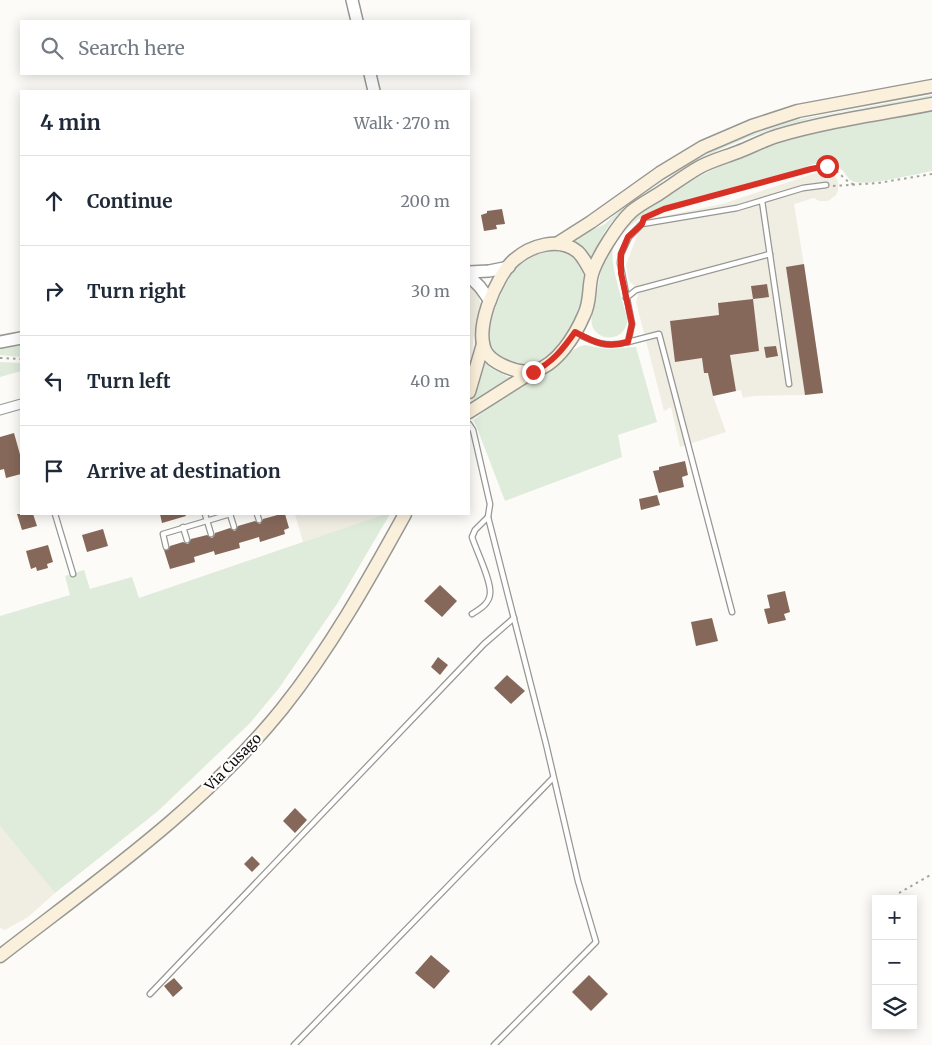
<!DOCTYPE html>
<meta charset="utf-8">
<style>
body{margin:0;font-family:Merriweather,serif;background:#f6f6f7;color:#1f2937}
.controls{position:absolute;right:15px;bottom:15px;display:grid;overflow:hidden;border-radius:0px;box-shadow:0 2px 12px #0003}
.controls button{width:45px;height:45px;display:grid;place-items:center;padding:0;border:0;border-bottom:1px solid #e0e1e3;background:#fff;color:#1f2937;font:25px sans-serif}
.stop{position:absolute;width:15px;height:15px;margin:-11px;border:4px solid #d93025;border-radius:50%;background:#fff}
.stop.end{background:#d93025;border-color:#fff;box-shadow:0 1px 5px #0008}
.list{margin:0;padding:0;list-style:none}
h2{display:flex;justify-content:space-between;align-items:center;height:65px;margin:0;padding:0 20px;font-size:21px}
h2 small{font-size:16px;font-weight:400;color:#747a83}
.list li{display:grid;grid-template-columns:32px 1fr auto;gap:15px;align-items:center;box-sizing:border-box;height:90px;padding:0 20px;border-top:1px solid #e0e1e3}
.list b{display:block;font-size:19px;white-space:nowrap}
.list em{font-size:16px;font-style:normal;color:#747a83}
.icon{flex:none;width:28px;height:28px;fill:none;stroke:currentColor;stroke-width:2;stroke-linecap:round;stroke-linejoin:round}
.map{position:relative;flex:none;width:932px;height:1045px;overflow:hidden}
.search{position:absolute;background:#fff;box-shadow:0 2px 12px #0003;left:20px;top:20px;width:450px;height:55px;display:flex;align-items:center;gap:12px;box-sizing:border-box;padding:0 18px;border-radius:0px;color:#747a83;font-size:19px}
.panel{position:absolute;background:#fff;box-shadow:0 2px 12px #0003;left:20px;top:90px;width:450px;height:425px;border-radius:0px}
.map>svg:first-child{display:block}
.built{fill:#f0ede3}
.green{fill:#dfebdb}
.building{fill:#85685a}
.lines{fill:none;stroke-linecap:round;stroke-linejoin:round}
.service-casing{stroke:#979793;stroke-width:7}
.minor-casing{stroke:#979793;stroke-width:11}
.tertiary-casing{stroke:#979793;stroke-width:14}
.secondary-casing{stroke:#979793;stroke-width:15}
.path{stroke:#a2a19e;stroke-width:2;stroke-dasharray:2.5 4;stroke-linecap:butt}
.service{stroke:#fff;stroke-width:4.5}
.minor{stroke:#fff;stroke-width:9}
.tertiary{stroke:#fff;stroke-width:11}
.secondary{stroke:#fbf0db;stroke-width:12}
.route{stroke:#d93025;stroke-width:6}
.labels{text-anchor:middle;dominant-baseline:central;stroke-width:4.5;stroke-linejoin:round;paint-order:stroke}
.street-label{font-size:14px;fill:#0e0d0c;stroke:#fff}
</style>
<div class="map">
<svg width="932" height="1045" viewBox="0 0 932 1045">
<rect width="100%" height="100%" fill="#fcfbf7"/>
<g class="built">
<path d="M 822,171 L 832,173 L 838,181 L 838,190 L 836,195 L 828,201 L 819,201 L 814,198 L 794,204 L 804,265 L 823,393 L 805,395 L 754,396 L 743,398 L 741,390 L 713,396 L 726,432 L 680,447 L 671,407 L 664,411 L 636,302 L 638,295 L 635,286 L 629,281 L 626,265 L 638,233 L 636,222 L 722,204 Z"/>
<path d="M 469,283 L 476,290 L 481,304 L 473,339 L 472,365 L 469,372 Z"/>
<path d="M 295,514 L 385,514 L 303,542 Z"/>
<path d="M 0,826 L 55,893 L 28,917 L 5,930 L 0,928 Z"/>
</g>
<g class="green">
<path d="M 932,95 L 932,97 C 885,105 836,111 790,124 C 742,137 696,158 655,186 C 626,205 603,223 593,259 L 590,259 L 586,251 L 573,241 L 573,239 L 605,224 L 630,201 L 670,173 L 719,148 L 751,135 L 796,120 Z"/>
<path d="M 932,112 L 932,171 C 916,174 868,186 854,182 C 847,179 846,173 841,169 C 830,159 815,162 804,168 L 657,210 C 641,217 629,223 619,239 C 617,241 614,245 613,248 C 610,263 619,289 623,304 C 625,311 629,319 626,326 C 620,342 597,341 592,325 C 590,317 594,306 596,299 C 599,280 602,258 613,241 C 627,221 647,208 668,195 C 700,175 733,158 769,146 C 820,129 879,121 932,112 Z"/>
<path d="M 549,251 C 623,248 563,366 528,365 C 514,364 494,358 490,344 C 485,325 505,280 518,266 C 526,258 538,254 549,251 Z"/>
<path d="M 21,344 L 21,357 L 0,355 L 0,348 Z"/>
<path d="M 585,345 L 606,349 L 636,347 L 657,422 L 618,435 L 622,457 L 505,501 L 474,420 C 497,398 525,386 551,369 C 564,361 570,348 585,345 Z"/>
<path d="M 483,361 L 492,369 L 511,378 L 469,406 L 477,385 Z"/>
<path d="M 0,362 L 21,363 L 21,371 L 0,377 Z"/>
<path d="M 385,514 L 390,514 L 337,604 L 279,688 L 250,723 L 158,811 L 55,893 L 0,826 L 0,616 L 70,595 L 65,576 L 84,570 L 90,589 L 132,577 L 139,598 Z"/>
</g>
<g class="building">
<path d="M 502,209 L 505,224 L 496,225 L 497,229 L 484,231 L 481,215 L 487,213 L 487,211 Z"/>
<path d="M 804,264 L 823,393 L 805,395 L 786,267 Z"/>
<path d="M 767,284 L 769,297 L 753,299 L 751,286 Z"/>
<path d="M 753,299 L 759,351 L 730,355 L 736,391 L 713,396 L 708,373 L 704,373 L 702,358 L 675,362 L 670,321 L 719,315 L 718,303 Z"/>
<path d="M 776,346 L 778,356 L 766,358 L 764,347 Z"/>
<path d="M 14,433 L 21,458 L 21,474 L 6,478 L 4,469 L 0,470 L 0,437 Z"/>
<path d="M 685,461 L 688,475 L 682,477 L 684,487 L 659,493 L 653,471 L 659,470 L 659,467 Z"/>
<path d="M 657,495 L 660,505 L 641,510 L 639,499 Z"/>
<path d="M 17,514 L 33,514 L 37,526 L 22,530 Z"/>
<path d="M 160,514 L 185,514 L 186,516 L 162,523 Z"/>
<path d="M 281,514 L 285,514 L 289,528 L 284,530 L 285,534 L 260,542 L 259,537 L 239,543 L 240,548 L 215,555 L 214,551 L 194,557 L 195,562 L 170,569 L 164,550 L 168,550 L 170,546 L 183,542 L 188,544 L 191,539 L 207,535 L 212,538 L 214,536 L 215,533 L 230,528 L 235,531 L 238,526 L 255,521 L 260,524 L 263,519 Z"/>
<path d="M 103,529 L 108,546 L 87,552 L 82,535 Z"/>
<path d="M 48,545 L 53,562 L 47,564 L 48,568 L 37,571 L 36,567 L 31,569 L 26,551 Z"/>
<path d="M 440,585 L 457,601 L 442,617 L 424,601 Z"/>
<path d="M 785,591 L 790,612 L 784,614 L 786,620 L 768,624 L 764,609 L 770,608 L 767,595 Z"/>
<path d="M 712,618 L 718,641 L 696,646 L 691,622 Z"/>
<path d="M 438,657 L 448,665 L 440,675 L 431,667 Z"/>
<path d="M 507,675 L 525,691 L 511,704 L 494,688 Z"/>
<path d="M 295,808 L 307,820 L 295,833 L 283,821 Z"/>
<path d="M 252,856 L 260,864 L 252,872 L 244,864 Z"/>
<path d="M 431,955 L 450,971 L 434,989 L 415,973 Z"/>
<path d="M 589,975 L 608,994 L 591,1011 L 572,992 Z"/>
<path d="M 174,978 L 183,988 L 173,997 L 164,986 Z"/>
</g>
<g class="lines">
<defs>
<g id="service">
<path d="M 762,201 L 789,384"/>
<path d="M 626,298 L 636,290 L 770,254"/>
<path d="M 576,333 C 595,343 607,348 628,342 L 632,324 L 620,263 L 621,254 L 629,237 L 642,224 L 737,208 L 803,188 L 826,185"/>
<path d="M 628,342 L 659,334 L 732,612"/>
<path d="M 469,424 L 473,430 L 490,504 L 488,517 L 546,744 L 578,881 L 596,942 L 494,1045"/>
<path d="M 55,514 L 73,574"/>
<path d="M 205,514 L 211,534"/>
<path d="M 230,514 L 234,527"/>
<path d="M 257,514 L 259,520"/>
<path d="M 183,527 L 187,540"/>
<path d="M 166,547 L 163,534 L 230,514"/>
<path d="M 472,614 C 480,609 489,604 490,594 C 492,582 476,550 472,537 L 475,530 L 488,517"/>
<path d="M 150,994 L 484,644 L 514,618"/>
<path d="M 294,1045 L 553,778"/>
</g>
<path id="minor" d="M 0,410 L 21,404"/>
<g id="tertiary">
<path d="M 352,0 L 357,21"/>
<path d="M 370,74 L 374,91"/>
<path d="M 469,272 L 489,271 L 509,267"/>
<path d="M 469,276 L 480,287 L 490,301"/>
<path d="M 0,342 L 21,338"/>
</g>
<g id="secondary">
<path d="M 558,243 L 591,222 L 660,173 L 703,147 L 752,126 L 798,111 L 932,86"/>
<path d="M 592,274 C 588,266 584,258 578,252 C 559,236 530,246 514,260 C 496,276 471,334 488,355 C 495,363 505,367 515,370 C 520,371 528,373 534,371 C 557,365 575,336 584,315 C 591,301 588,288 592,274 C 597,257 618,224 631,212 C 640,204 653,198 663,191 C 675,183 686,175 698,168 C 710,161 725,157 738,152 C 751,147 764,140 777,136 C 828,121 880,114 932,104"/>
<path d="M 469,392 L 483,344"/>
<path d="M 469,412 L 532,372"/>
<path d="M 0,956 C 98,880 203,807 282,709 C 330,649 368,581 405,514"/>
</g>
</defs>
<use href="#service" class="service-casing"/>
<use href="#minor" class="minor-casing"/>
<use href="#tertiary" class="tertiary-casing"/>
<use href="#secondary" class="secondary-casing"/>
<g class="path">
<path d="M 833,186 L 878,183 L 932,174"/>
<path d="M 649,215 L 664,209 L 819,167 C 840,165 839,179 855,185"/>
<path d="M 0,358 L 21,359"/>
<path d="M 899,893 L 932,874"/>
</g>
<use href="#service" class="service"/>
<use href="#minor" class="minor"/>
<use href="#tertiary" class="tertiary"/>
<use href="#secondary" class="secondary"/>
</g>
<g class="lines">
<path class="route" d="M 533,372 C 552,363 563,349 575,332 C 595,343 607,348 628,342 L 632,324 L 621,273 L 621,254 L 628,237 L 642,224 L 644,218 L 664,209 L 811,169 L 827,166"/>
</g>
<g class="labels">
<g class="street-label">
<text transform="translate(233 762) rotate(-46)">Via Cusago</text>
</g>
</g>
</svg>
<div class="controls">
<button>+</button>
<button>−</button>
<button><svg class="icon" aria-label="layers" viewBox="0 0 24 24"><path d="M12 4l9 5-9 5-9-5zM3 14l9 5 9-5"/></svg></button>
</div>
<div class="stop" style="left:827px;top:166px"></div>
<div class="stop end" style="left:533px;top:372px"></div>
<div class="search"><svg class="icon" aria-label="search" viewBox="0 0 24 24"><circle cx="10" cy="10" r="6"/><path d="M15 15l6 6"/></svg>Search here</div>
<section class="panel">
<h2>4 min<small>Walk · 270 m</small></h2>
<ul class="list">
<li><svg class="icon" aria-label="ahead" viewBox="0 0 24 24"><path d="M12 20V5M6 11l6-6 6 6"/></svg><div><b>Continue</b></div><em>200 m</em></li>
<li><svg class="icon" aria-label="right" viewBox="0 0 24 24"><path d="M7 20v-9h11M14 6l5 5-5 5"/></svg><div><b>Turn right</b></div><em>30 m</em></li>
<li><svg class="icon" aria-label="left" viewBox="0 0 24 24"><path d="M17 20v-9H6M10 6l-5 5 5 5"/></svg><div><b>Turn left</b></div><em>40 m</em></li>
<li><svg class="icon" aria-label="arrive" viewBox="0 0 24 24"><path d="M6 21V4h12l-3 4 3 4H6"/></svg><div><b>Arrive at destination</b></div></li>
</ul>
</section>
</div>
